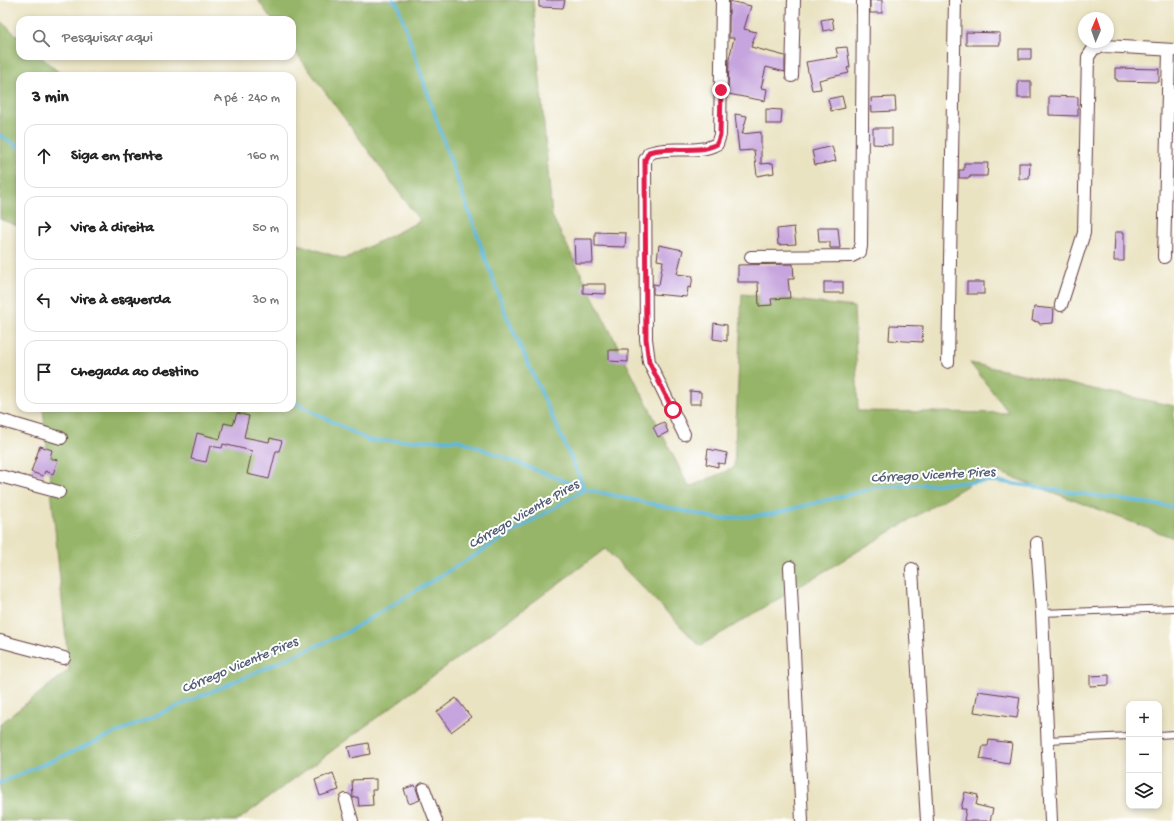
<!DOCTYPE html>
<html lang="pt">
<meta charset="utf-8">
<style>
body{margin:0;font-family:"Gochi Hand",sans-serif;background:#f6f6f6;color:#222}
.controls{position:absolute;right:12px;bottom:12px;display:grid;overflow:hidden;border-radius:8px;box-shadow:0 2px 6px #0003}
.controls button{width:36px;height:36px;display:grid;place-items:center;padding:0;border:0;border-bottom:1px solid #e0e0e0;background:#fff;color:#222;font:20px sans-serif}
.compass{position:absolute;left:1078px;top:12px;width:36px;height:36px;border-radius:50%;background:#fff;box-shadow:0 2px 6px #0003;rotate:2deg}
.stop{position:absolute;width:12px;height:12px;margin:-9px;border:3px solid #e11d48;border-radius:50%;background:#fff}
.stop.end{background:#e11d48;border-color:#fff;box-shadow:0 1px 4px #0008}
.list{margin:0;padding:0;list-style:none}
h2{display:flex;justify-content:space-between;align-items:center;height:52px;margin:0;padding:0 16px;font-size:17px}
h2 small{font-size:13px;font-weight:400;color:#767676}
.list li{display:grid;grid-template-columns:26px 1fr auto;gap:12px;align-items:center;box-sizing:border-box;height:64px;margin:0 8px 8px;padding:0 8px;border:1px solid #e0e0e0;border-radius:12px}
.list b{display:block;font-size:15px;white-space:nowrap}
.list em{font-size:13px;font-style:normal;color:#767676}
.icon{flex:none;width:22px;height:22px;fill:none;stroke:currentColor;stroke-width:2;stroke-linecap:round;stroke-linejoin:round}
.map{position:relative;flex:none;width:1174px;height:821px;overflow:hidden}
.search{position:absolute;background:#fff;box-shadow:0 2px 6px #0003;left:16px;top:16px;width:280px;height:44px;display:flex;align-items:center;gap:10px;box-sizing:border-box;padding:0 14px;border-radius:12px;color:#767676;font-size:15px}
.panel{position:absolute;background:#fff;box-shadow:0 2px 6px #0003;left:16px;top:72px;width:280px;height:340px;border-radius:12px}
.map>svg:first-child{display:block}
.forest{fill:#96b567;stroke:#706a49}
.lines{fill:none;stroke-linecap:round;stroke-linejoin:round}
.stream{stroke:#5fb8dc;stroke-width:3.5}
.building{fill:#c6a4dd}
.lane-casing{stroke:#623c42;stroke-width:8}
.street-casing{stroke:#623c42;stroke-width:14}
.lane{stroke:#fff;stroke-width:6}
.street{stroke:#fff;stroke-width:12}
.route{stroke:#e11d48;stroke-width:5}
.labels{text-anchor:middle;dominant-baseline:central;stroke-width:4;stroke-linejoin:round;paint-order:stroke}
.water-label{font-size:14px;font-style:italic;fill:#525c72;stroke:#fff}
</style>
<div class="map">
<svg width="1174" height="821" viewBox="0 0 1174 821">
<rect width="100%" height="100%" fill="#fff"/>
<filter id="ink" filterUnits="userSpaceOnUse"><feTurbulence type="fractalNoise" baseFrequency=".025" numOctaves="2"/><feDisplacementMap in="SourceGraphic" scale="8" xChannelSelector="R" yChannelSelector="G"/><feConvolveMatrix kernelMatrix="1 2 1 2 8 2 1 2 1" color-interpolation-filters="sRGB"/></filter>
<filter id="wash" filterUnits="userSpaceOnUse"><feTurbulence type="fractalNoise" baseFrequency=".012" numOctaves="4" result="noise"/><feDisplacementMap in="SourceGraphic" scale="16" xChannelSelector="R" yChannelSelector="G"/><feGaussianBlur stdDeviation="0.9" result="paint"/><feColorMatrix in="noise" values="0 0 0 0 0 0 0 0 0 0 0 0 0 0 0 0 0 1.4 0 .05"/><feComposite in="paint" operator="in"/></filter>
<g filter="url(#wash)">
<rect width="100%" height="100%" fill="#eae3c2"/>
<g class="forest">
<path d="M 258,0 L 533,0 L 552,216 L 689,487 L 734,468 L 742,294 L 854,307 L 858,411 L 1009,413 L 970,363 L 1174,406 L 1174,538 L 993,470 L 700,646 L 605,549 L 237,821 L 0,821 L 0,724 L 69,670 L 43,408 L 292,408 L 292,242 L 344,259 L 420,221 L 292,47 L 292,20 L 272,20 Z"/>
<path d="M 0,21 L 20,38 L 20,56 L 40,56 L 63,76 L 20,76 L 20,227 L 0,219 Z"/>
</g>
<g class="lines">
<g class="stream">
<path d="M 393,0 L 398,5 L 442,136 L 504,310 L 585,489"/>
<path d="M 0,135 L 20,148"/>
<path d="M 292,401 L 370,441 L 459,440 L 585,489"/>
<path d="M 0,783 L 344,634 L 585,489 L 720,519 L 772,514 L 878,487 L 994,481 L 1174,507"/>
</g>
</g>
<g id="blocks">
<g class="building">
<path d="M 539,0 L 565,0 L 563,8 L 539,7 Z"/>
<rect x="870" y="0" width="12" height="13"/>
<path d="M 729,1 L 751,6 L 744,29 L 756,32 L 751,47 L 785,56 L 785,72 L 766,67 L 761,88 L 767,89 L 765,101 L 728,94 L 729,59 L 734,38 L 729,38 Z"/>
<path d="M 832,18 L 834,29 L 823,31 L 821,20 Z"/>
<path d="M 966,32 L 1000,33 L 1000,45 L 966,45 Z"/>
<path d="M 847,47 L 850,67 L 847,68 L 849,73 L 819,80 L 821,89 L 812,90 L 806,62 L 838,57 L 836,48 Z"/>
<rect x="1019" y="49" width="12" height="10"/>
<path d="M 1115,68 L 1159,69 L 1159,82 L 1117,81 L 1117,79 L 1115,79 Z"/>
<rect x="1018" y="81" width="13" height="17"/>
<path d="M 842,96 L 845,108 L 831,111 L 828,99 Z"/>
<path d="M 1049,96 L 1078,97 L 1078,116 L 1049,115 Z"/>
<path d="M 895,97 L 896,111 L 872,112 L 871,98 Z"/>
<path d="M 766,109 L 782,110 L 781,124 L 766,124 Z"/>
<path d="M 735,114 L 747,116 L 742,134 L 761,132 L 761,164 L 773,163 L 774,173 L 757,176 L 754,150 L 739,151 Z"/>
<path d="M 873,128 L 892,128 L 892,145 L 873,144 Z"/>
<path d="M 832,146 L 836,161 L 815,165 L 812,151 Z"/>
<path d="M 964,163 L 988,163 L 987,176 L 970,176 L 970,178 L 959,178 L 959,170 L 964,170 Z"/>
<path d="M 1019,163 L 1030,163 L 1029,179 L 1019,179 Z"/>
<path d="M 794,227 L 796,244 L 778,245 L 777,229 Z"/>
<path d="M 818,228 L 838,228 L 840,248 L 830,248 L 830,242 L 819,242 Z"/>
<path d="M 595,232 L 626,233 L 625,247 L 595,246 Z"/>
<path d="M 1115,232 L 1124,232 L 1124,261 L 1114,261 Z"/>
<path d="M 574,239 L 592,239 L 593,263 L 575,263 Z"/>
<path d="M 659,245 L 683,250 L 677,274 L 693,276 L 691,288 L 688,287 L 687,297 L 653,294 L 653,284 L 659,285 L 663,261 L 657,260 Z"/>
<path d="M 793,264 L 794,279 L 788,279 L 790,298 L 771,299 L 772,305 L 759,306 L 758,282 L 738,282 L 738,265 Z"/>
<rect x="824" y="282" width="19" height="11"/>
<rect x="967" y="282" width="17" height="12"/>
<path d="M 583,284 L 606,284 L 606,294 L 583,293 Z"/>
<path d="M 1034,307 L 1054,309 L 1053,323 L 1039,324 L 1039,322 L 1032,321 Z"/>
<path d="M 714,323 L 727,325 L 727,341 L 713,339 Z"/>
<path d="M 890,325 L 923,326 L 922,342 L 889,340 Z"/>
<path d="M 609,350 L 628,350 L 628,362 L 609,361 Z"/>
<path d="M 690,391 L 701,392 L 701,404 L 690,404 Z"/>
<path d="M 237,413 L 249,416 L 244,437 L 269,442 L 270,438 L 282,441 L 279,451 L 276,451 L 269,479 L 247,474 L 252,451 L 223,444 L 222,448 L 210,446 L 206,462 L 191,459 L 197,433 L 220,439 L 224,423 L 233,425 Z"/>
<path d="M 664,422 L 668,432 L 658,437 L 653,427 Z"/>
<path d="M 40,446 L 52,450 L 50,458 L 58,460 L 53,474 L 45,471 L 43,476 L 31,472 Z"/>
<path d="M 708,449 L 727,453 L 725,464 L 718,463 L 718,467 L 706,464 Z"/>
<path d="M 1109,675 L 1109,685 L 1090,686 L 1090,676 Z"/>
<path d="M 978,691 L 1020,697 L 1017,718 L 974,712 Z"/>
<path d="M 456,698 L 471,717 L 451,732 L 437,712 Z"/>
<path d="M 989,740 L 1012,743 L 1009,764 L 980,759 L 983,746 L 988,746 Z"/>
<path d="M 368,743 L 370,754 L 351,758 L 348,747 Z"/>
<path d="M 333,773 L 339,790 L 320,796 L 315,780 Z"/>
<path d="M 376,779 L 376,790 L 372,790 L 373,805 L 359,806 L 358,797 L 353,798 L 352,780 Z"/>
<path d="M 415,785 L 420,800 L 409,804 L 404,789 Z"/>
<path d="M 965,792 L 978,795 L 976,805 L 993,809 L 990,821 L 964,821 L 966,809 L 961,809 Z"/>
</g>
</g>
</g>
<g filter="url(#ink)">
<use href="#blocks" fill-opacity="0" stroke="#623c42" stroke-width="1"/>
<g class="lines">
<defs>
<g id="lane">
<path d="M 1042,613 L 1174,608"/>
<path d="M 1159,735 L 1174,734"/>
<path d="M 1048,740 L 1129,736"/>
</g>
<g id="street">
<path d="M 792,76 L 794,0"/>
<path d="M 751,257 L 852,256 L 860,252 L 861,246 L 863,0"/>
<path d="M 1164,257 L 1169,51"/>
<path d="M 1061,305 L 1084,233 L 1088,57 L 1094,48 L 1105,46 L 1174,50"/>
<path d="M 948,362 L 955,0"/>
<path d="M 0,420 L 61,438"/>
<path d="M 684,434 L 649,362 L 646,339 L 645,160 L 649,153 C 671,145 696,155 717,144 L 720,135 L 722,0"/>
<path d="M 0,476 L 59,492"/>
<path d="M 1037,543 L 1042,613 L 1051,821"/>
<path d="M 790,567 L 802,821"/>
<path d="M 912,569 L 927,821"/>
<path d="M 0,641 L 64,658"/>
<path d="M 424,789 L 436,821"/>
<path d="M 346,800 L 352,821"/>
</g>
</defs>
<use href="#lane" class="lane-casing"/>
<use href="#street" class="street-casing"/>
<use href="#lane" class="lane"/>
<use href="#street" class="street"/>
</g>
</g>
<g class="lines" filter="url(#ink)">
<path class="route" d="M 673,410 L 649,362 L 646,339 L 645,160 L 649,152 C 671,145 696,155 717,144 L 720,135 L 721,90"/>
</g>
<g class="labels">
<g class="water-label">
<text transform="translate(933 476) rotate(-3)">Córrego Vicente Pires</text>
<text transform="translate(524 515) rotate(-30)">Córrego Vicente Pires</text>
<text transform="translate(240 666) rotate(-23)">Córrego Vicente Pires</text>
</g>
</g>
</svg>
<div class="controls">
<button>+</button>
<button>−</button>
<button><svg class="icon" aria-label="layers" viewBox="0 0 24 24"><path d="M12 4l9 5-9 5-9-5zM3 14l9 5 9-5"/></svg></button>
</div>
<svg class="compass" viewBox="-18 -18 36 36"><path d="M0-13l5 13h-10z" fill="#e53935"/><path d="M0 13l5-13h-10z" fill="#767676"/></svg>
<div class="stop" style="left:673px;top:410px"></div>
<div class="stop end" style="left:721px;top:90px"></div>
<div class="search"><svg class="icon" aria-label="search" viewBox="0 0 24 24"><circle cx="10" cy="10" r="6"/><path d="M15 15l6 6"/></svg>Pesquisar aqui</div>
<section class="panel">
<h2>3 min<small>A pé · 240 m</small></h2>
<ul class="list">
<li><svg class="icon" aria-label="ahead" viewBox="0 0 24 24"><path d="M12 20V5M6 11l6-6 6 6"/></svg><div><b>Siga em frente</b></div><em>160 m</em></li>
<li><svg class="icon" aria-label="right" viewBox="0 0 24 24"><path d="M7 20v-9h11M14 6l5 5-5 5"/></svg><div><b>Vire à direita</b></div><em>50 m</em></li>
<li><svg class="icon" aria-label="left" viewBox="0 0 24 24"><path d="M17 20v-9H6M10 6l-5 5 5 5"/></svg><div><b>Vire à esquerda</b></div><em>30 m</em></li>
<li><svg class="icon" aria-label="arrive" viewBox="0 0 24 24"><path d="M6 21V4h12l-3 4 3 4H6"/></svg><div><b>Chegada ao destino</b></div></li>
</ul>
</section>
</div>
